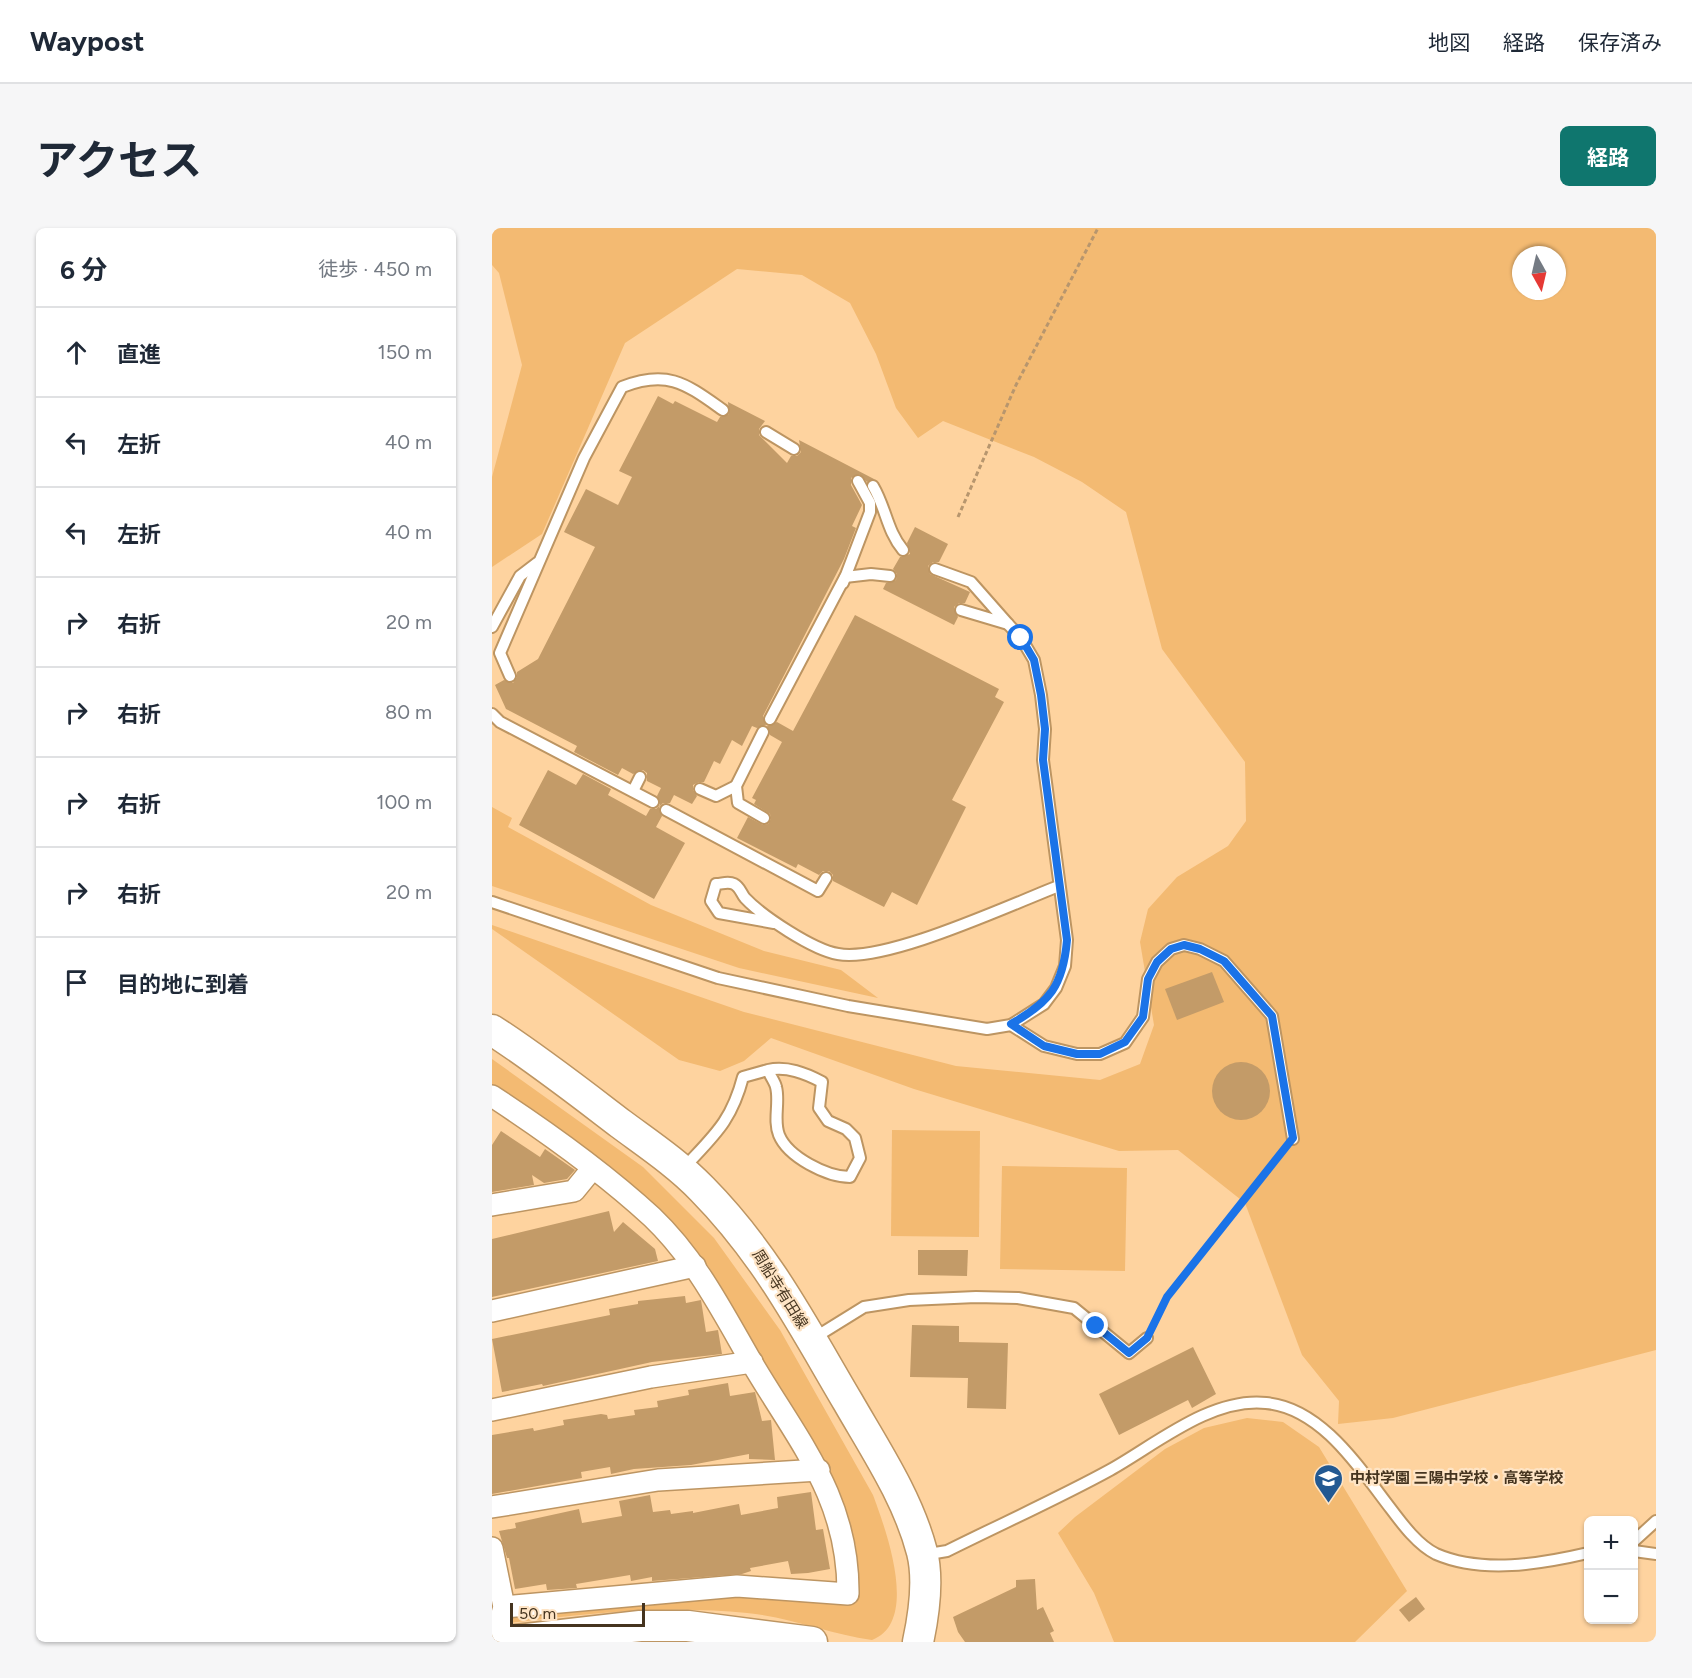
<!DOCTYPE html>
<html lang="ja">
<meta charset="utf-8">
<style>
body{margin:0;font-family:Figtree,"Noto Sans JP",sans-serif;background:#f6f6f7;color:#1f2937}
.controls{position:absolute;right:18px;bottom:18px;display:grid;overflow:hidden;border-radius:9px;box-shadow:0 2px 4px #0004}
.controls button{width:54px;height:54px;display:grid;place-items:center;padding:0;border:0;border-bottom:2px solid #e0e1e3;background:#fff;color:#1f2937;font:30px sans-serif}
.compass{position:absolute;left:1020px;top:18px;width:54px;height:54px;border-radius:50%;background:#fff;box-shadow:0 2px 4px #0004;rotate:172deg}
.scale{position:absolute;left:18px;bottom:15px;width:135px;box-sizing:border-box;padding-left:6px;border:3px solid #45341f;border-top:0;font-size:16px;line-height:21px;white-space:nowrap;color:#45341f;-webkit-text-stroke:4px #fee4c5;paint-order:stroke}
.stop{position:absolute;width:18px;height:18px;margin:-14px;border:4px solid #1a73e8;border-radius:50%;background:#fff}
.stop.end{background:#1a73e8;border-color:#fff;box-shadow:0 2px 6px #0008}
.list{margin:0;padding:0;list-style:none}
h2{display:flex;justify-content:space-between;align-items:center;height:78px;margin:0;padding:0 24px;font-size:26px}
h2 small{font-size:20px;font-weight:400;color:#747a83}
.list li{display:grid;grid-template-columns:39px 1fr auto;gap:18px;align-items:center;box-sizing:border-box;height:90px;padding:0 24px;border-top:2px solid #e0e1e3}
.list b{display:block;font-size:22px;white-space:nowrap}
.list em{font-size:20px;font-style:normal;color:#747a83}
.icon{flex:none;width:33px;height:33px;fill:none;stroke:currentColor;stroke-width:2;stroke-linecap:round;stroke-linejoin:round}
.map{position:relative;flex:none;width:1164px;height:1414px;overflow:hidden;border-radius:9px}
header{display:flex;align-items:center;gap:36px;box-sizing:border-box;height:84px;padding:0 30px;background:#fff;border-bottom:2px solid #e0e1e3}
header strong{font-size:28px}
nav{display:flex;gap:33px;margin-inline-start:auto;font-size:21px}
.intro{display:flex;align-items:center;justify-content:space-between;box-sizing:border-box;height:144px;padding:0 36px}
h1{margin:0;font-size:42px}
.button{padding:15px 27px;border-radius:9px;background:#0f766e;color:#fff;font-size:21px;font-weight:700}
main{display:flex;gap:36px;padding:0 36px}
aside{flex:1;background:#fff;border-radius:9px;box-shadow:0 2px 4px #0004}
.map>svg:first-child{display:block}
.green{fill:#f3ba72;fill-rule:evenodd}
.building{fill:#c39b68}
.lines{fill:none;stroke-linecap:round;stroke-linejoin:round}
.lane-casing{stroke:#bd9562;stroke-width:14}
.street-casing{stroke:#bd9562;stroke-width:24}
.secondary-casing{stroke:#bd9562;stroke-width:33}
.path{stroke:#b7966e;stroke-width:3;stroke-dasharray:4.5 3;stroke-linecap:butt}
.lane{stroke:#fff;stroke-width:10}
.street{stroke:#fff;stroke-width:21}
.secondary{stroke:#fff;stroke-width:30}
.route{stroke:#1a73e8;stroke-width:8}
.labels{text-anchor:middle;dominant-baseline:central;stroke-width:4.5;stroke-linejoin:round;paint-order:stroke}
.street-label{font-size:15px;fill:#45341f;stroke:#fee4c5}
.poi-label{font-size:15px;font-weight:bold;fill:#45341f;stroke:#fee4c5;text-anchor:start}
</style>
<header>
<strong>Waypost</strong>
<nav><a>地図</a><a>経路</a><a>保存済み</a></nav>
</header>
<div class="intro"><h1>アクセス</h1><a class="button">経路</a></div>
<main>
<aside>
<h2>6 分<small>徒歩 · 450 m</small></h2>
<ul class="list">
<li><svg class="icon" aria-label="ahead" viewBox="0 0 24 24"><path d="M12 20V5M6 11l6-6 6 6"/></svg><div><b>直進</b></div><em>150 m</em></li>
<li><svg class="icon" aria-label="left" viewBox="0 0 24 24"><path d="M17 20v-9H6M10 6l-5 5 5 5"/></svg><div><b>左折</b></div><em>40 m</em></li>
<li><svg class="icon" aria-label="left" viewBox="0 0 24 24"><path d="M17 20v-9H6M10 6l-5 5 5 5"/></svg><div><b>左折</b></div><em>40 m</em></li>
<li><svg class="icon" aria-label="right" viewBox="0 0 24 24"><path d="M7 20v-9h11M14 6l5 5-5 5"/></svg><div><b>右折</b></div><em>20 m</em></li>
<li><svg class="icon" aria-label="right" viewBox="0 0 24 24"><path d="M7 20v-9h11M14 6l5 5-5 5"/></svg><div><b>右折</b></div><em>80 m</em></li>
<li><svg class="icon" aria-label="right" viewBox="0 0 24 24"><path d="M7 20v-9h11M14 6l5 5-5 5"/></svg><div><b>右折</b></div><em>100 m</em></li>
<li><svg class="icon" aria-label="right" viewBox="0 0 24 24"><path d="M7 20v-9h11M14 6l5 5-5 5"/></svg><div><b>右折</b></div><em>20 m</em></li>
<li><svg class="icon" aria-label="arrive" viewBox="0 0 24 24"><path d="M6 21V4h12l-3 4 3 4H6"/></svg><div><b>目的地に到着</b></div></li>
</ul>
</aside>
<div class="map">
<svg width="1164" height="1414" viewBox="0 0 1164 1414">
<rect width="100%" height="100%" fill="#fed39f"/>
<g class="green">
<path d="M 0,0 L 1164,0 L 1164,1122 L 901,1190 L 846,1196 L 847,1173 L 810,1127 L 753,975 L 686,922 L 627,923 L 422,861 L 279,810 L 252,833 L 228,843 L 187,832 L 0,701 L 0,697 L 252,784 L 464,838 L 608,852 L 648,836 L 662,797 L 648,714 L 656,681 L 685,649 L 736,618 L 754,593 L 753,534 L 670,421 L 634,284 L 590,254 L 542,229 L 451,193 L 426,210 L 404,180 L 384,126 L 358,75 L 310,47 L 245,41 L 133,115 L 50,306 L 0,339 L 0,249 L 30,137 L 7,45 L 0,37 ZM 1029,27 L 1065,27 L 1065,63 L 1029,63 Z"/>
<path d="M 0,579 L 20,590 L 16,599 L 159,677 L 272,723 L 349,742 L 386,770 L 247,740 L 0,658 Z"/>
<path d="M 0,831 L 151,939 L 222,1010 L 288,1102 L 381,1267 C 394,1302 428,1394 380,1412 C 338,1406 298,1389 255,1385 C 176,1377 95,1385 17,1395 L 15,1389 L 250,1368 L 337,1376 L 364,1375 L 366,1365 L 364,1318 L 345,1260 L 217,1039 L 178,993 L 0,857 Z"/>
<path d="M 400,902 L 488,903 L 487,1009 L 399,1008 Z"/>
<path d="M 510,938 L 635,940 L 633,1043 L 508,1041 Z"/>
<path d="M 755,1190 L 791,1194 L 827,1219 L 915,1363 L 863,1414 L 622,1414 L 602,1365 L 566,1305 L 583,1289 L 673,1221 L 712,1200 Z"/>
</g>
<g class="building">
<path d="M 166,168 L 181,176 L 183,173 L 225,194 L 228,189 L 237,186 L 236,174 L 273,193 L 267,201 L 267,207 L 295,235 L 299,228 L 305,228 L 309,224 L 307,212 L 382,251 L 375,254 L 367,246 L 359,250 L 359,257 L 370,277 L 360,298 L 364,300 L 352,331 L 271,488 L 274,497 L 265,500 L 260,498 L 250,518 L 240,512 L 228,536 L 222,533 L 212,554 L 207,554 L 201,557 L 201,562 L 205,568 L 200,576 L 182,567 L 178,575 L 171,575 L 167,579 L 170,588 L 164,599 L 193,615 L 162,671 L 27,597 L 56,542 L 84,557 L 91,546 L 119,561 L 116,567 L 154,588 L 158,581 L 164,581 L 168,577 L 165,568 L 169,560 L 155,553 L 155,545 L 151,542 L 141,546 L 130,540 L 126,547 L 82,524 L 85,518 L 14,481 L 3,457 L 12,452 L 21,455 L 25,449 L 25,444 L 46,431 L 103,319 L 72,304 L 94,261 L 126,277 L 140,249 L 127,243 Z"/>
<path d="M 423,299 L 456,316 L 447,334 L 441,334 L 436,338 L 438,346 L 478,364 L 473,375 L 467,375 L 462,379 L 466,389 L 462,397 L 391,361 L 394,355 L 404,352 L 405,346 L 401,341 L 408,329 L 418,326 L 415,315 Z"/>
<path d="M 363,387 L 507,461 L 503,469 L 512,474 L 460,572 L 474,579 L 425,677 L 400,664 L 392,679 L 341,653 L 341,647 L 337,643 L 331,643 L 327,647 L 306,636 L 304,640 L 245,610 L 256,589 L 271,597 L 276,596 L 279,591 L 278,586 L 262,576 L 264,572 L 260,570 L 290,514 L 278,507 L 275,498 L 285,494 L 301,503 Z"/>
<path d="M 720,744 L 732,774 L 685,792 L 673,761 Z"/>
<circle cx="749" cy="863" r="29"/>
<path d="M 9,903 L 48,929 L 53,921 L 83,942 L 75,951 L 52,955 L 40,947 L 42,957 L 0,964 L 0,917 Z"/>
<path d="M 117,983 L 122,1004 L 131,994 L 163,1021 L 166,1033 L 0,1069 L 0,1011 Z"/>
<path d="M 426,1022 L 476,1022 L 475,1048 L 426,1047 Z"/>
<path d="M 193,1068 L 194,1075 L 209,1072 L 214,1104 L 226,1102 L 230,1126 L 160,1134 L 51,1158 L 50,1156 L 10,1164 L 0,1111 L 118,1087 L 117,1081 L 146,1076 L 146,1073 Z"/>
<path d="M 420,1097 L 467,1098 L 467,1114 L 516,1115 L 514,1181 L 475,1180 L 476,1150 L 418,1149 Z"/>
<path d="M 701,1119 L 724,1166 L 700,1180 L 696,1172 L 627,1207 L 607,1166 Z"/>
<path d="M 236,1155 L 238,1168 L 263,1164 L 270,1193 L 279,1192 L 283,1232 L 257,1231 L 257,1226 L 199,1237 L 142,1241 L 119,1246 L 118,1239 L 89,1244 L 90,1250 L 0,1266 L 0,1207 L 41,1200 L 42,1203 L 72,1197 L 71,1192 L 109,1186 L 115,1187 L 116,1191 L 143,1187 L 142,1182 L 166,1179 L 165,1173 L 197,1167 L 196,1162 Z"/>
<path d="M 319,1264 L 324,1302 L 331,1301 L 338,1341 L 316,1345 L 299,1346 L 296,1333 L 258,1340 L 259,1343 L 250,1346 L 160,1353 L 160,1349 L 139,1353 L 138,1347 L 84,1356 L 85,1360 L 55,1362 L 54,1356 L 23,1361 L 17,1330 L 15,1330 L 7,1303 L 24,1300 L 23,1295 L 87,1281 L 90,1295 L 130,1288 L 127,1273 L 158,1267 L 161,1284 L 178,1282 L 179,1286 L 201,1283 L 201,1285 L 247,1276 L 249,1287 L 286,1280 L 285,1269 Z"/>
<path d="M 543,1351 L 545,1382 L 551,1379 L 562,1403 L 558,1405 L 562,1414 L 473,1414 L 466,1404 L 461,1389 L 524,1359 L 524,1352 Z"/>
<path d="M 924,1369 L 933,1381 L 917,1394 L 907,1382 Z"/>
</g>
<g class="lines">
<defs>
<g id="lane">
<path d="M 274,204 L 302,221"/>
<path d="M 381,258 C 394,280 395,303 411,322"/>
<path d="M 443,341 L 479,354 L 516,396 L 469,382"/>
<path d="M 351,355 L 378,284 L 378,275 L 366,253"/>
<path d="M 0,399 L 28,348 L 45,335"/>
<path d="M 18,448 L 8,425 L 92,230 L 130,159 C 176,141 194,156 231,182"/>
<path d="M 0,486 L 8,494 L 161,574"/>
<path d="M 278,491 L 353,349 L 379,346 L 398,348"/>
<path d="M 271,504 L 244,558 L 246,575 L 272,590"/>
<path d="M 208,561 L 224,568 L 244,558"/>
<path d="M 141,563 L 148,549"/>
<path d="M 174,582 L 326,663 L 334,650"/>
<path d="M 0,674 L 226,750 L 356,778 L 495,801 L 519,797 L 552,776 L 564,760 L 573,738 L 575,712 L 551,532 L 553,501 L 549,467 L 542,432 L 529,410 L 516,396"/>
<path d="M 282,695 L 227,685 L 219,673 L 224,656 C 230,656 236,653 242,656 C 248,659 249,665 253,670 C 270,688 321,722 346,726 C 394,735 517,677 567,658"/>
<path d="M 519,797 L 552,818 L 585,826 L 608,826 L 633,815 L 651,789 L 656,751 L 665,734 L 679,721 L 692,717 L 708,721 L 732,733 L 780,788 L 801,911"/>
<path d="M 190,942 C 221,908 239,895 251,849 L 276,842 C 278,848 283,854 284,859 C 288,874 281,892 287,907 C 296,929 335,949 358,949 L 368,930 L 363,910 L 354,901 L 336,893 L 327,880 L 330,854 C 313,845 295,838 276,842"/>
<path d="M 322,1110 L 372,1079 L 417,1072 L 484,1069 L 526,1070 L 582,1080 L 637,1125 L 655,1110"/>
<path d="M 1142,1313 L 1164,1293"/>
<path d="M 1142,1323 L 1164,1326"/>
<path d="M 431,1327 L 455,1323 C 509,1296 565,1271 618,1242 C 663,1217 719,1169 774,1175 C 830,1180 868,1241 899,1281 C 911,1297 926,1317 944,1326 C 990,1346 1049,1336 1096,1325"/>
</g>
<g id="street">
<path d="M 0,868 C 55,904 111,944 160,989 C 204,1031 230,1083 260,1135 C 306,1213 357,1270 356,1366 L 245,1358 L 12,1379"/>
<path d="M 0,977 L 82,963 L 100,941"/>
<path d="M 0,1083 L 203,1038"/>
<path d="M 0,1182 L 159,1149 L 260,1134"/>
<path d="M 0,1279 L 166,1252 L 327,1242"/>
<path d="M 0,1320 L 12,1379 L 8,1393 L 12,1413"/>
</g>
<g id="secondary">
<path d="M 0,802 C 45,831 87,864 129,896 C 156,916 186,936 210,961 C 274,1026 310,1096 356,1174 C 383,1221 416,1270 430,1324 C 437,1352 432,1386 426,1414"/>
<path d="M 7,1414 L 148,1398 L 196,1398 L 320,1414"/>
</g>
</defs>
<use href="#lane" class="lane-casing"/>
<use href="#street" class="street-casing"/>
<use href="#secondary" class="secondary-casing"/>
<g class="path">
<path d="M 466,289 L 524,157 L 606,0"/>
<path d="M 661,1097 L 675,1069 L 793,920"/>
</g>
<use href="#lane" class="lane"/>
<use href="#street" class="street"/>
<use href="#secondary" class="secondary"/>
</g>
<g class="lines">
<path class="route" d="M 529,410 L 542,432 L 549,467 L 553,501 L 551,532 L 575,712 C 571,758 558,774 519,796 L 552,818 L 585,826 L 608,826 L 633,814 L 651,789 L 656,751 L 665,734 L 679,721 L 692,717 L 708,721 L 732,733 L 780,788 L 801,910 L 675,1069 L 655,1110 L 637,1125 L 604,1098"/>
</g>
<defs>
<symbol id="school-pin" viewBox="-11 -11 22 30"><path d="M0 17L-7.5 6A9.5 9.5 0 1 1 7.5 6Z" fill="#235992" stroke="#fee4c5"/><path d="M0-5L7-2L0 1L-7-2ZM-4 1L0 2.5L4 1V4Q0 6-4 4Z" fill="#fff"/></symbol>
</defs>
<g fill-rule="evenodd">
<use href="#school-pin" x="820" y="1234" width="33" height="45"/>
</g>
<g class="labels">
<g class="street-label">
<text transform="translate(288 1061) rotate(58)">周船寺有田線</text>
</g>
<g class="poi-label">
<text x="858" y="1250">中村学園 三陽中学校・高等学校</text>
</g>
</g>
</svg>
<div class="controls">
<button>+</button>
<button>−</button>
</div>
<svg class="compass" viewBox="-18 -18 36 36"><path d="M0-13l5 13h-10z" fill="#e53935"/><path d="M0 13l5-13h-10z" fill="#747a83"/></svg>
<div class="scale">50 m</div>
<div class="stop" style="left:529px;top:410px"></div>
<div class="stop end" style="left:604px;top:1098px"></div>
</div>
</main>
